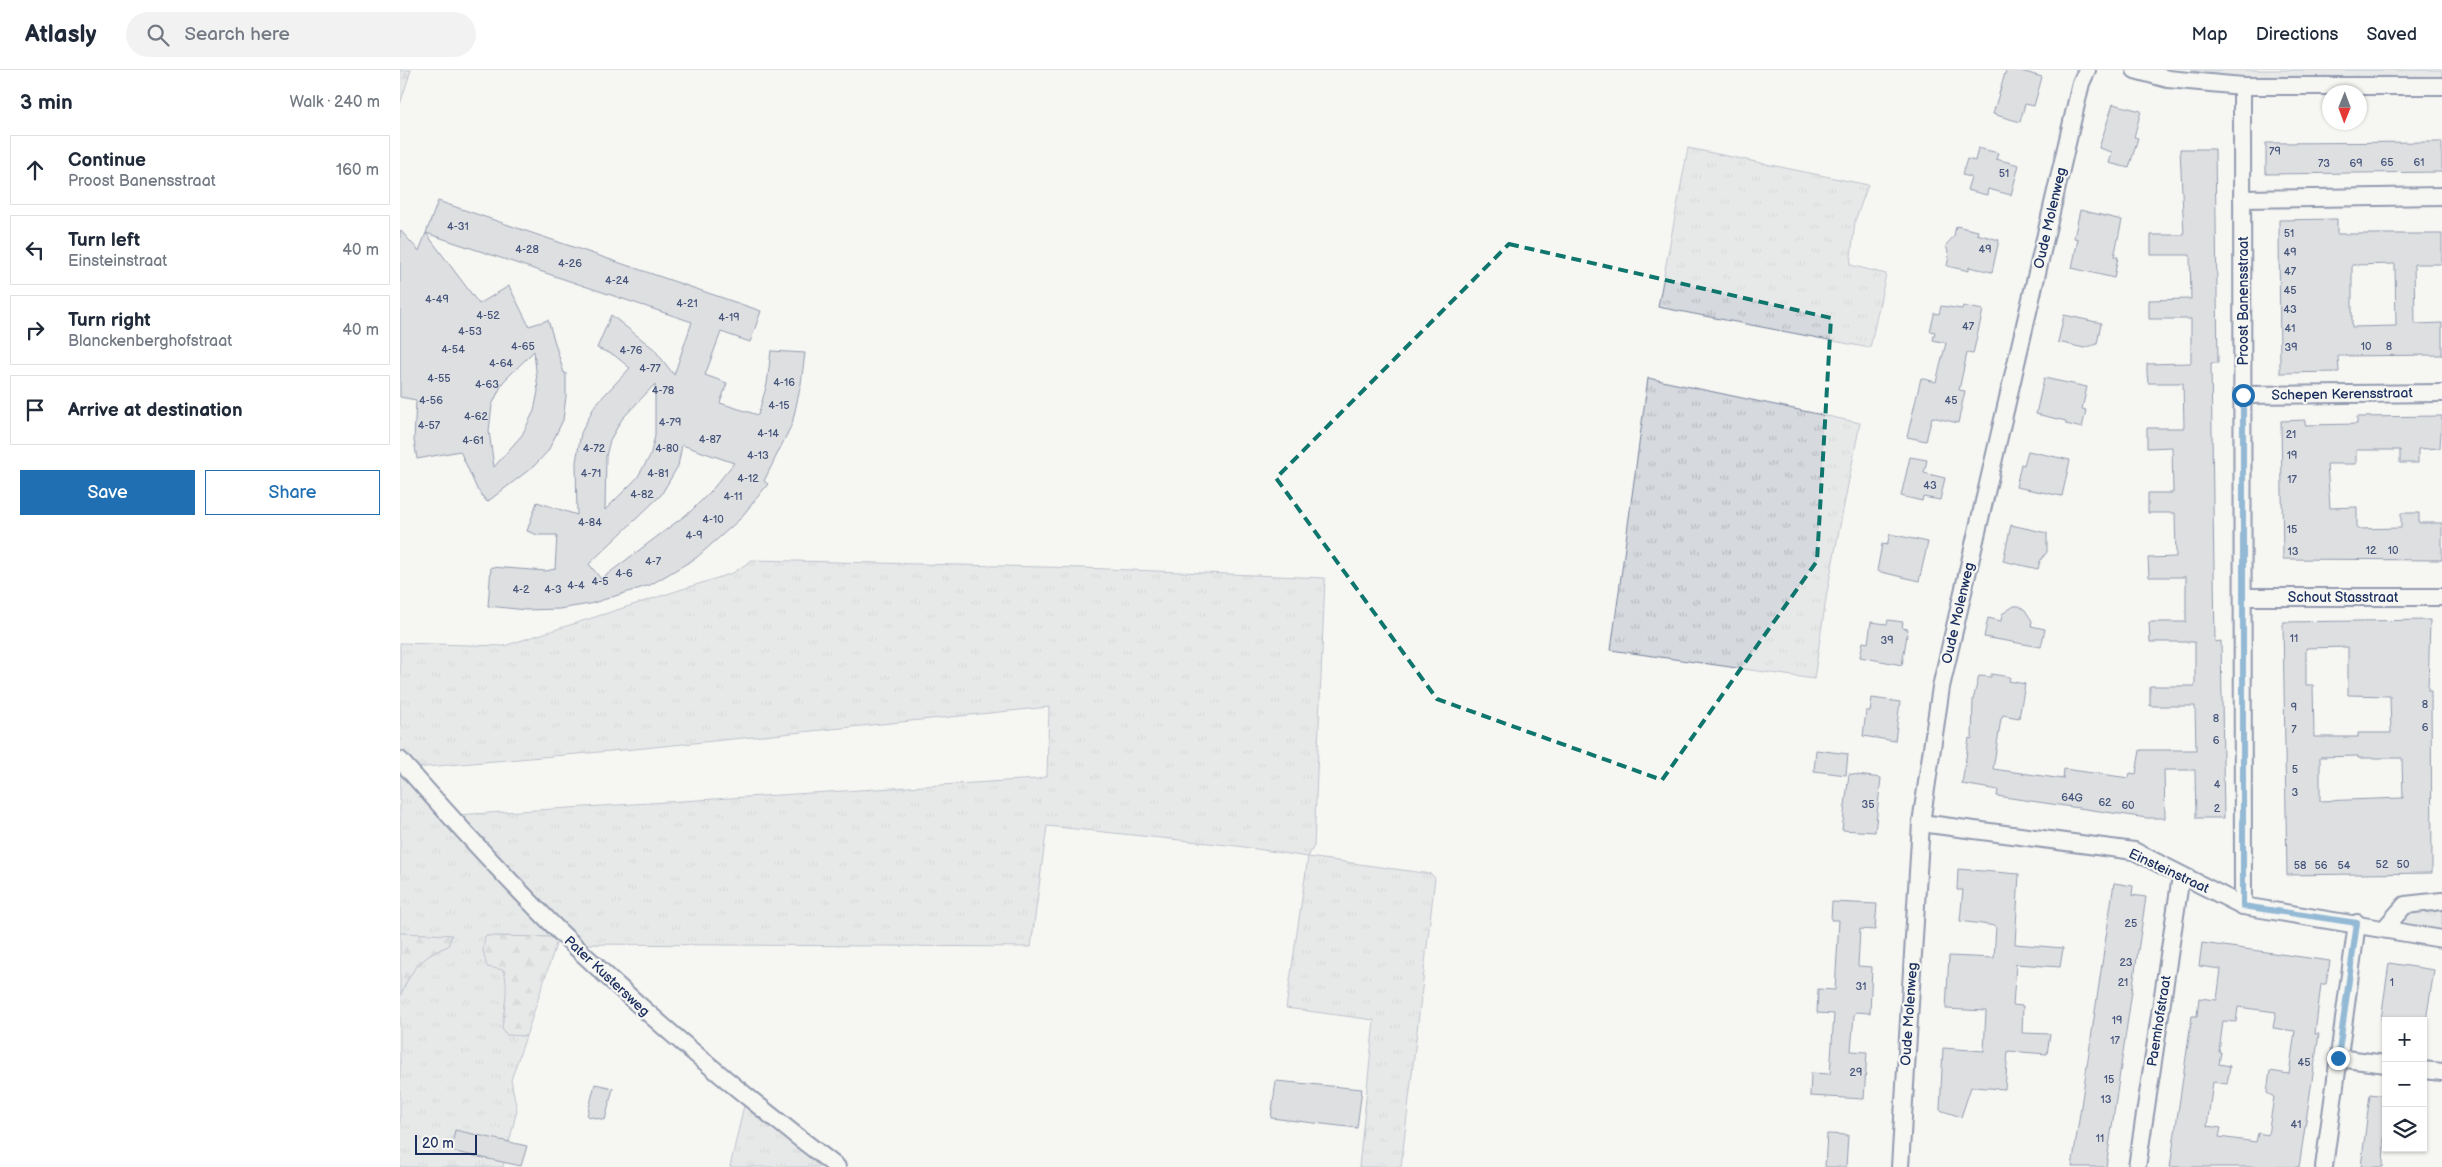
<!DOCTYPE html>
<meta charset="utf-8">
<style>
body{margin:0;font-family:"Balsamiq Sans",sans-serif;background:#f2f2f3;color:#1f2937}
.controls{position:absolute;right:15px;bottom:15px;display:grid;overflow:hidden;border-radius:0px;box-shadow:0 1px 4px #0004}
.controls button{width:45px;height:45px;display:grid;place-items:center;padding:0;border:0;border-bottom:1px solid #e0e1e3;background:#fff;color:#1f2937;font:25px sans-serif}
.compass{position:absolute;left:1922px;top:15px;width:45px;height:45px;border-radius:50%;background:#fff;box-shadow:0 1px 4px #0004;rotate:181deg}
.scale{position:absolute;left:15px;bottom:12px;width:62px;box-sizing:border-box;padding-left:5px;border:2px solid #1b2f5e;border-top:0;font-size:14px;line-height:18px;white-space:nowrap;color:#1b2f5e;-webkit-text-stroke:4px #f6f6f2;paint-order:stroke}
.stop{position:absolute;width:15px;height:15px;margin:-11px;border:4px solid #1f6fb2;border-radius:50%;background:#fff}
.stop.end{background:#1f6fb2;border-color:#fff;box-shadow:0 1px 5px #0008}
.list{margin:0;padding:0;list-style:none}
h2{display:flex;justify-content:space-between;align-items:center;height:65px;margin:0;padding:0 20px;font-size:21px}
h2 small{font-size:16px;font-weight:400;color:#747a83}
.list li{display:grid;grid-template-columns:32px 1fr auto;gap:15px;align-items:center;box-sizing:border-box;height:70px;margin:0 10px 10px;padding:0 10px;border:1px solid #e0e1e3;border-radius:0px}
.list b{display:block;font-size:19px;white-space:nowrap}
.list p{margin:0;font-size:16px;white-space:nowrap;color:#747a83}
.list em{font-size:16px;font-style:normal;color:#747a83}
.actions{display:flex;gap:10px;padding:15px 20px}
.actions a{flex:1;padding:11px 0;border:1px solid #1f6fb2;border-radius:0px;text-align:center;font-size:18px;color:#1f6fb2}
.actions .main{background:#1f6fb2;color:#fff}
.icon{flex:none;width:28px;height:28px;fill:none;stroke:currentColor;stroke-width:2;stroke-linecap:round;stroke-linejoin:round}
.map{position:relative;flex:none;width:2042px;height:1097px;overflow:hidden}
header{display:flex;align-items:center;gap:30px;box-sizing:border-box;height:70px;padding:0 25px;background:#fff;border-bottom:1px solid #e0e1e3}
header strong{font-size:24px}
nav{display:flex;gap:28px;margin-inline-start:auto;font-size:18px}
.search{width:350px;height:45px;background:#f2f2f3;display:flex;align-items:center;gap:12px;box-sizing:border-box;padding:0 18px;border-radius:28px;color:#747a83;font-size:19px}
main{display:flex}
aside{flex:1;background:#fff}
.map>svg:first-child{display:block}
.grass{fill:url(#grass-tufts);stroke:#78849e}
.forest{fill:url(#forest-firs);stroke:#78849e}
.building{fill:#c0c4cd;stroke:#1b2f5e;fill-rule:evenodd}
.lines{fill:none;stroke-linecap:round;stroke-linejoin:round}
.minor-casing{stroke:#1b2f5e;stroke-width:20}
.minor{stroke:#f6f6f2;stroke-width:16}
.route{stroke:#1f6fb2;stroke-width:6}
.marked{fill:none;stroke:#0f766e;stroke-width:4;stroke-dasharray:10 6;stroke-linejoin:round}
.labels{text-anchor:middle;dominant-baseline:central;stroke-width:4.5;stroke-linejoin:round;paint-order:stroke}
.number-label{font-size:11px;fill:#44547a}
.street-label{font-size:14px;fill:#1b2f5e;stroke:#f6f6f2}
</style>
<header>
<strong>Atlasly</strong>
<div class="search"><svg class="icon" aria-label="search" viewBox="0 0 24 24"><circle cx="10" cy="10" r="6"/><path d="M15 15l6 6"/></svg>Search here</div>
<nav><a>Map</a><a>Directions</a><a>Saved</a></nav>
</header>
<main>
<aside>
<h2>3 min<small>Walk · 240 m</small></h2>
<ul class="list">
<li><svg class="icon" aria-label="ahead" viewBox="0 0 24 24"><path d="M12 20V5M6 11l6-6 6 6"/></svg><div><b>Continue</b><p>Proost Banensstraat</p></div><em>160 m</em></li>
<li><svg class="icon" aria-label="left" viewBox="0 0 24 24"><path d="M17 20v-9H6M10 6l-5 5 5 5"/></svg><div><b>Turn left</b><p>Einsteinstraat</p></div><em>40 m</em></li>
<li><svg class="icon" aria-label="right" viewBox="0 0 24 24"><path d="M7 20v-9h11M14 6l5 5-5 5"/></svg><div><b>Turn right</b><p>Blanckenberghofstraat</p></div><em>40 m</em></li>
<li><svg class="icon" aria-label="arrive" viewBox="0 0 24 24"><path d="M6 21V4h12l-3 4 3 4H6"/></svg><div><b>Arrive at destination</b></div></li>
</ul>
<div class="actions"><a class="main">Save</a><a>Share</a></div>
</aside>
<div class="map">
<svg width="2042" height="1097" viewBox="0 0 2042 1097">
<defs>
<pattern id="grass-tufts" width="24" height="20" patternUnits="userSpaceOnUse" patternTransform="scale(1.25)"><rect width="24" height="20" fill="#d6d9dd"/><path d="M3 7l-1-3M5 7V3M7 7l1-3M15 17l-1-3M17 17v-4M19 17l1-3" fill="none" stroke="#b7bbc0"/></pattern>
<pattern id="forest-firs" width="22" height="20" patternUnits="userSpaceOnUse" patternTransform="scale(1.25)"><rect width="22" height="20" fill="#d6d9dd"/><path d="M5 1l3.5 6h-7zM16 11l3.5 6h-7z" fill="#b7bbc0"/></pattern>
</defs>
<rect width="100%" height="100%" fill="#f6f6f2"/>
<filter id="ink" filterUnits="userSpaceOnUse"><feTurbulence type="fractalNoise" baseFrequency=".02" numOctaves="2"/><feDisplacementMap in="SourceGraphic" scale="10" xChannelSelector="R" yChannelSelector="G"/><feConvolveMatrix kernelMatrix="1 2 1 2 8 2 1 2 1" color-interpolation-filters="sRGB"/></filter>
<g filter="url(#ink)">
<g class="grass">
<path d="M 1791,0 L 2042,0 L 2042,9 L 1826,9 Z"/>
<path d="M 1288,78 L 1468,115 L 1455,151 L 1450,195 L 1486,204 L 1470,278 L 1258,237 Z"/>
<path d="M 1248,308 L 1460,353 L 1427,522 L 1414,609 L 1211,580 Z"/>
<path d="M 352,490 L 682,498 L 925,508 L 914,776 L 908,787 L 1031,804 L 1035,808 L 1001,1097 L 959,1097 L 974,950 L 886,938 L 908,787 L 837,776 L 647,756 L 631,877 L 185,874 L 56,745 L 638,709 L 647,706 L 649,637 L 234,679 L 14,698 L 0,680 L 0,573 L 104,576 L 333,503 Z"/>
<path d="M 0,704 L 28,736 L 153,867 L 85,866 L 106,907 L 107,920 L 102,959 L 107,965 L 126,966 L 111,1010 L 117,1040 L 103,1097 L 0,1097 L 0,927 C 10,900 21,887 48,876 L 51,865 L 0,863 Z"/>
<path d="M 2042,837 L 2042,864 L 1996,855 L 2009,840 Z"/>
<path d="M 345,1031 L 431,1097 L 330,1097 Z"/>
</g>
<g class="forest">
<path d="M 0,0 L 11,0 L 0,34 Z"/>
<path d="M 0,863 L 52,865 L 48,876 C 21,887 10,900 0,927 Z"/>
<path d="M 85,866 L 153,867 L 157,871 L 126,966 L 107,965 L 102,959 C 104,939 109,919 104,900 L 87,897 L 83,881 Z"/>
</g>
<g class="building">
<path d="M 1606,0 L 1618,0 L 1642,7 L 1634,36 L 1625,34 L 1620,52 L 1593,44 Z"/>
<path d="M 1713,34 L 1741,41 L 1734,67 L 1738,68 L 1729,98 L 1709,93 L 1712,82 L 1699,78 Z"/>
<path d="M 2042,72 L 2042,102 L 1866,104 L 1866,73 Z"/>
<path d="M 1578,78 L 1598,83 L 1596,89 L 1619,95 L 1611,125 L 1588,119 L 1587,125 L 1567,120 L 1571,107 L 1562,105 L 1567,89 L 1575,91 Z"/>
<path d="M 1780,79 L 1815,79 L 1818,293 L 1811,293 L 1815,572 L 1821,571 L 1824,748 L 1796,748 L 1795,700 L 1764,700 L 1765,748 L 1747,748 L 1597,726 L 1598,720 L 1562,714 L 1569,668 L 1572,669 L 1573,630 L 1579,606 L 1591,607 L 1591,604 L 1610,607 L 1609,611 L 1625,614 L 1619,648 L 1603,645 L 1601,649 L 1593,699 L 1663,709 L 1664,699 L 1729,708 L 1730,703 L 1736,704 L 1740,680 L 1796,680 L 1795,636 L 1750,636 L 1750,616 L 1795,616 L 1795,572 L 1750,572 L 1749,552 L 1786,552 L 1786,507 L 1749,507 L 1748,488 L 1776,487 L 1775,443 L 1748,443 L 1748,423 L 1773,423 L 1772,377 L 1747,378 L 1747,358 L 1784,358 L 1783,313 L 1748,313 L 1747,303 L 1747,294 L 1791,293 L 1791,249 L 1749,249 L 1749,230 L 1791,229 L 1790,185 L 1751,185 L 1751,165 L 1784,165 Z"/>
<path d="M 38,131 L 361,241 L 350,272 L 321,262 L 305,305 L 327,313 L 320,333 L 358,345 L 367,314 L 371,281 L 405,283 L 401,314 L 392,354 L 364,411 L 368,414 L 339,450 L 296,488 L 250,515 L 190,534 L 159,539 L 126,540 L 88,536 L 91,497 L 146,501 L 155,499 L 157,465 L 138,465 L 127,461 L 137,432 L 177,445 L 176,392 L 181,363 L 195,335 L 230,298 L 214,285 L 197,278 L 211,245 L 254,279 L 274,305 L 292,252 L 26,163 ZM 255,314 L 255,366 L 250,386 L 237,408 L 205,440 L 206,386 L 210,370 L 222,349 ZM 282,375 L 334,393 L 311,421 L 291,441 L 201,509 L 189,494 L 261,425 L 278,396 Z"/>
<path d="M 1680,140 L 1722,150 L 1714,187 L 1718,187 L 1714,208 L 1672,198 L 1678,169 L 1674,168 Z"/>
<path d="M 1937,149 L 1937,164 L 2042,164 L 2042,194 L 2014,194 L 2015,254 L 2042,253 L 2042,285 L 1938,286 L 1939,302 L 1880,303 L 1879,150 ZM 1995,194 L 1996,256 L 1952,257 L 1952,195 Z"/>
<path d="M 1556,156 L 1578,161 L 1577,164 L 1599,170 L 1592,202 L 1569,197 L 1569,201 L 1547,196 L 1549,186 L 1546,175 L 1554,166 Z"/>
<path d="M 0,160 L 19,181 L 26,163 L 79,234 L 109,216 L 129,256 L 148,250 L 164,303 L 166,303 L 166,326 L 163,350 L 148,381 L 134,396 L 87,432 L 77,419 L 60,381 L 17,389 L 14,370 L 16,330 L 0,327 ZM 134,281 L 138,321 L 134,341 L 122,365 L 94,397 L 89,361 L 92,335 L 103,312 Z"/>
<path d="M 1541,236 L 1562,239 L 1563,236 L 1583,240 L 1573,284 L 1567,283 L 1559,320 L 1565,321 L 1558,353 L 1532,347 L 1526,371 L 1507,367 L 1521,308 L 1536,312 L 1546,273 L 1533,270 L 1535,262 L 1530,261 L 1534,245 L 1534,243 L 1539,244 Z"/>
<path d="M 1664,245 L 1701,253 L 1697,274 L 1684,278 L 1658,272 Z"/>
<path d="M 1644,308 L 1687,317 L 1682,339 L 1686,340 L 1682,358 L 1666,354 L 1666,351 L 1636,344 Z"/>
<path d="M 2042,346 L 2040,378 L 2018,379 L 2018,393 L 2000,393 L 2000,380 L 1956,380 L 1956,394 L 1927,394 L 1930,438 L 1957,437 L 1957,459 L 2001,458 L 2001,443 L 2019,443 L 2019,453 L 2042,453 L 2042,490 L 1883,489 L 1881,351 L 1905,350 L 1905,355 L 1957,354 L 1957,347 Z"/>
<path d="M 1628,381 L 1670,390 L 1662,426 L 1616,417 L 1621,394 L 1624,395 Z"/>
<path d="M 1510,387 L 1527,390 L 1524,403 L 1545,408 L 1540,430 L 1523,427 L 1522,431 L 1501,426 Z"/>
<path d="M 1611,455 L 1647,463 L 1647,482 L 1640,491 L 1638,499 L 1603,491 Z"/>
<path d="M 1490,464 L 1528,472 L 1519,511 L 1477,501 L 1482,474 L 1487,475 Z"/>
<path d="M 1614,536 L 1619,536 L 1625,540 L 1632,551 L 1631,556 L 1645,559 L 1641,577 L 1584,567 L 1588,548 L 1601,551 L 1602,544 Z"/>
<path d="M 1488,550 L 1503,552 L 1502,558 L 1508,559 L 1502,595 L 1460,587 L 1463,572 L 1468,573 L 1471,552 L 1487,554 Z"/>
<path d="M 2030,550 L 2028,621 L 2031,621 L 2032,803 L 1887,805 L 1883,552 ZM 1948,577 L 1948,625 L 1990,626 L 1991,663 L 1958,663 L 1958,667 L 1914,667 L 1913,615 L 1906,615 L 1906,578 ZM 1958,686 L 1958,688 L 2002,688 L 2003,728 L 1920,731 L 1920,687 Z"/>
<path d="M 1472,628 L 1500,632 L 1495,671 L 1463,666 L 1466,641 L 1470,641 Z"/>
<path d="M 1416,680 L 1448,684 L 1446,705 L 1414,701 Z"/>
<path d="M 1449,704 L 1481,708 L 1475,762 L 1442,760 Z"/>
<path d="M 1558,799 L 1619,804 L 1615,874 L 1663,878 L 1660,897 L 1616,894 L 1613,935 L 1623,936 L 1622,963 L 1650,964 L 1647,984 L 1608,981 L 1605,1019 L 1571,1017 L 1561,1047 L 1540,1040 L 1543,978 L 1584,981 L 1586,941 L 1546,939 L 1549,886 L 1594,888 L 1596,856 L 1560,851 L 1563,820 L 1557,820 Z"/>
<path d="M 1714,813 L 1733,816 L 1732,825 L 1746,827 L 1743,847 L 1706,1097 L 1672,1097 Z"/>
<path d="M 1432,832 L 1477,834 L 1475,860 L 1460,859 L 1458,896 L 1472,897 L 1470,943 L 1456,942 L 1454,945 L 1451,981 L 1467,982 L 1464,1029 L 1410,1026 L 1411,1003 L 1430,1004 L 1434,944 L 1417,943 L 1418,919 L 1435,920 L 1439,850 L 1431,850 Z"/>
<path d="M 1802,873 L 1930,891 L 1926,914 L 1921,914 L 1915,964 L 1919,964 L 1899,1097 L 1770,1097 L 1792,946 L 1797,946 L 1799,928 L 1817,930 L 1821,899 L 1799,896 ZM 1838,937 L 1876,942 L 1873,958 L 1895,961 L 1889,1004 L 1870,1001 L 1867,1023 L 1874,1027 L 1868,1065 L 1858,1063 L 1856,1072 L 1819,1067 L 1821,1058 L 1807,1056 L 1813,1012 L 1827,1014 L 1830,996 L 1819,994 L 1821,982 L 1819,982 L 1823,951 L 1836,952 Z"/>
<path d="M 1989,893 L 2034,900 L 2026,951 L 1981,949 Z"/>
<path d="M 876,1011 L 962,1019 L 957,1058 L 871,1048 Z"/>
<path d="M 195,1014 L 213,1018 L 205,1050 L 187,1046 Z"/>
<path d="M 1970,1024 L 1986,1026 L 1983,1097 L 1961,1097 Z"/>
<path d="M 55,1060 L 127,1076 L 121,1096 L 51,1081 Z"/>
<path d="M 1427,1064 L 1448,1065 L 1446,1097 L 1425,1097 Z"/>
</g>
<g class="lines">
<defs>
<g id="minor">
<path d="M 1735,0 L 1768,9 L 1842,16 L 2042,16"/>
<path d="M 1842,16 L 1843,836"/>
<path d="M 1842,129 L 2042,126"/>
<path d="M 1843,325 L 2042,323"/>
<path d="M 1844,527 L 2042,527"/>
<path d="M 0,690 C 52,749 104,807 160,862 C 247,946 341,1024 437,1097"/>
<path d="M 1521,753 L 1734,781 L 1843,836 L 2042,869"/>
<path d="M 1984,859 L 2005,835 L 2042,831"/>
<path d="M 1938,988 L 1986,994"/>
<path d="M 2023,1000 L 2042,1002"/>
<path d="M 1500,1097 L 1521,753 L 1541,617 L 1681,13 L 1687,0"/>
<path d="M 1737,1097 L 1781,806"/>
<path d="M 1924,1097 L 1957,853"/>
</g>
</defs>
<use href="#minor" class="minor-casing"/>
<use href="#minor" class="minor"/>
</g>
</g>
<g class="lines" filter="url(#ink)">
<path class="route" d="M 1843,325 L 1843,836 L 1957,853 L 1938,988"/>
</g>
<path d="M0 0H2042V1097H0ZM 1109,174 L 1431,248 L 1417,491 L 1262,710 L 1037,629 L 876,408 Z" fill="#f6f6f2" fill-opacity=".55" fill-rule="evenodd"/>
<path class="marked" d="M 1109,174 L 1431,248 L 1417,491 L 1262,710 L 1037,629 L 876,408 Z"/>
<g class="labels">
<g class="number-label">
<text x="1875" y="81">79</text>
<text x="1987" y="92">65</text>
<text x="2019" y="92">61</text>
<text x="1924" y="93">73</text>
<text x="1956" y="93">69</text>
<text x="1604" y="103">51</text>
<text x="58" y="156">4-31</text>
<text x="1889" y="163">51</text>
<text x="127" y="179">4-28</text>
<text x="1585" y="179">49</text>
<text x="1890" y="182">49</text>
<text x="170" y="193">4-26</text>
<text x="1890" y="201">47</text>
<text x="217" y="210">4-24</text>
<text x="1890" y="220">45</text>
<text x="37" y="229">4-49</text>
<text x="287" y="233">4-21</text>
<text x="1890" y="239">43</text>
<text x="88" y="245">4-52</text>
<text x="329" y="247">4-19</text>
<text x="1568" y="256">47</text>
<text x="1890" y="258">41</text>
<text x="70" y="261">4-53</text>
<text x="123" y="276">4-65</text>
<text x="1966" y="276">10</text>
<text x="1989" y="276">8</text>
<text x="1891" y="277">39</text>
<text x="53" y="279">4-54</text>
<text x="231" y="280">4-76</text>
<text x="101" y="293">4-64</text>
<text x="250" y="298">4-77</text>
<text x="39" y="308">4-55</text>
<text x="384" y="312">4-16</text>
<text x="87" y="314">4-63</text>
<text x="263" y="320">4-78</text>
<text x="31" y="330">4-56</text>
<text x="1551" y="330">45</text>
<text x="379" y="335">4-15</text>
<text x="76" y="346">4-62</text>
<text x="270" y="352">4-79</text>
<text x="29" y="355">4-57</text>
<text x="368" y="363">4-14</text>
<text x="1891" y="364">21</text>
<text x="310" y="369">4-87</text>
<text x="73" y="370">4-61</text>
<text x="194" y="378">4-72</text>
<text x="267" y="378">4-80</text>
<text x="358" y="385">4-13</text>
<text x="1892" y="385">19</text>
<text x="191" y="403">4-71</text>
<text x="258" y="403">4-81</text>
<text x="348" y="408">4-12</text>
<text x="1892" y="409">17</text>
<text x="1530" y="415">43</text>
<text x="242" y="424">4-82</text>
<text x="333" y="426">4-11</text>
<text x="313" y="449">4-10</text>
<text x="190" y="452">4-84</text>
<text x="1892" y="459">15</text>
<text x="294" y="465">4-9</text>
<text x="1971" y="480">12</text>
<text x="1993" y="480">10</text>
<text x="1893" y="481">13</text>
<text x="253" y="491">4-7</text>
<text x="224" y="503">4-6</text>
<text x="200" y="511">4-5</text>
<text x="176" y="515">4-4</text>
<text x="121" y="519">4-2</text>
<text x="153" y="519">4-3</text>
<text x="1894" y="568">11</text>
<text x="1487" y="570">39</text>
<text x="2025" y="634">8</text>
<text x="1894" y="637">9</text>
<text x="1816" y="648">8</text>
<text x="2025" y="657">6</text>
<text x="1894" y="659">7</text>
<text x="1816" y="670">6</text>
<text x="1895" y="699">5</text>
<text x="1817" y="714">4</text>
<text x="1895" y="722">3</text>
<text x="1672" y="727">64G</text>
<text x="1705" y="732">62</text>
<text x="1468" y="734">35</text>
<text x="1728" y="735">60</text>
<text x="1817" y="738">2</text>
<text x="1982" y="794">52</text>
<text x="2003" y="794">50</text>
<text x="1900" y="795">58</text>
<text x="1921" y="795">56</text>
<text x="1944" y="795">54</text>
<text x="1731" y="853">25</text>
<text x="1726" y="892">23</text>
<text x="1723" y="912">21</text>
<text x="1992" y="912">1</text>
<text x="1461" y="916">31</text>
<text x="1717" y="950">19</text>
<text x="1715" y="970">17</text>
<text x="1904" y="992">45</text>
<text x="1456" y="1002">29</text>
<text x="1709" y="1009">15</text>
<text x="1706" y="1029">13</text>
<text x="1896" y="1054">41</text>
<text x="1700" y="1068">11</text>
</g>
<g class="street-label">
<text transform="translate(1650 148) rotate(-77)">Oude Molenweg</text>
<text transform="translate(1843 231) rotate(-90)">Proost Banensstraat</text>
<text transform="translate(1942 324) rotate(-1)">Schepen Kerensstraat</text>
<text x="1943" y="527">Schout Stasstraat</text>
<text transform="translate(1558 543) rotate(-77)">Oude Molenweg</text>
<text transform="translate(1769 801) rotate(25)">Einsteinstraat</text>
<text transform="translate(207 906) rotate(43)">Pater Kustersweg</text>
<text transform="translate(1509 944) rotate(-86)">Oude Molenweg</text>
<text transform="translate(1759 951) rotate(-81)">Paemhofstraat</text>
</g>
</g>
</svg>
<div class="controls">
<button>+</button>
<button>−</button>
<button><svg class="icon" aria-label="layers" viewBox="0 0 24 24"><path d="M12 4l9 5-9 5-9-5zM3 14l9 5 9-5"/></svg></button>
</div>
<svg class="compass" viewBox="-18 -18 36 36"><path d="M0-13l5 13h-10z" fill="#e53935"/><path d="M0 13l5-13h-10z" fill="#747a83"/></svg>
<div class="scale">20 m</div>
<div class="stop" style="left:1843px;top:325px"></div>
<div class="stop end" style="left:1938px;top:988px"></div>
</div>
</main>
